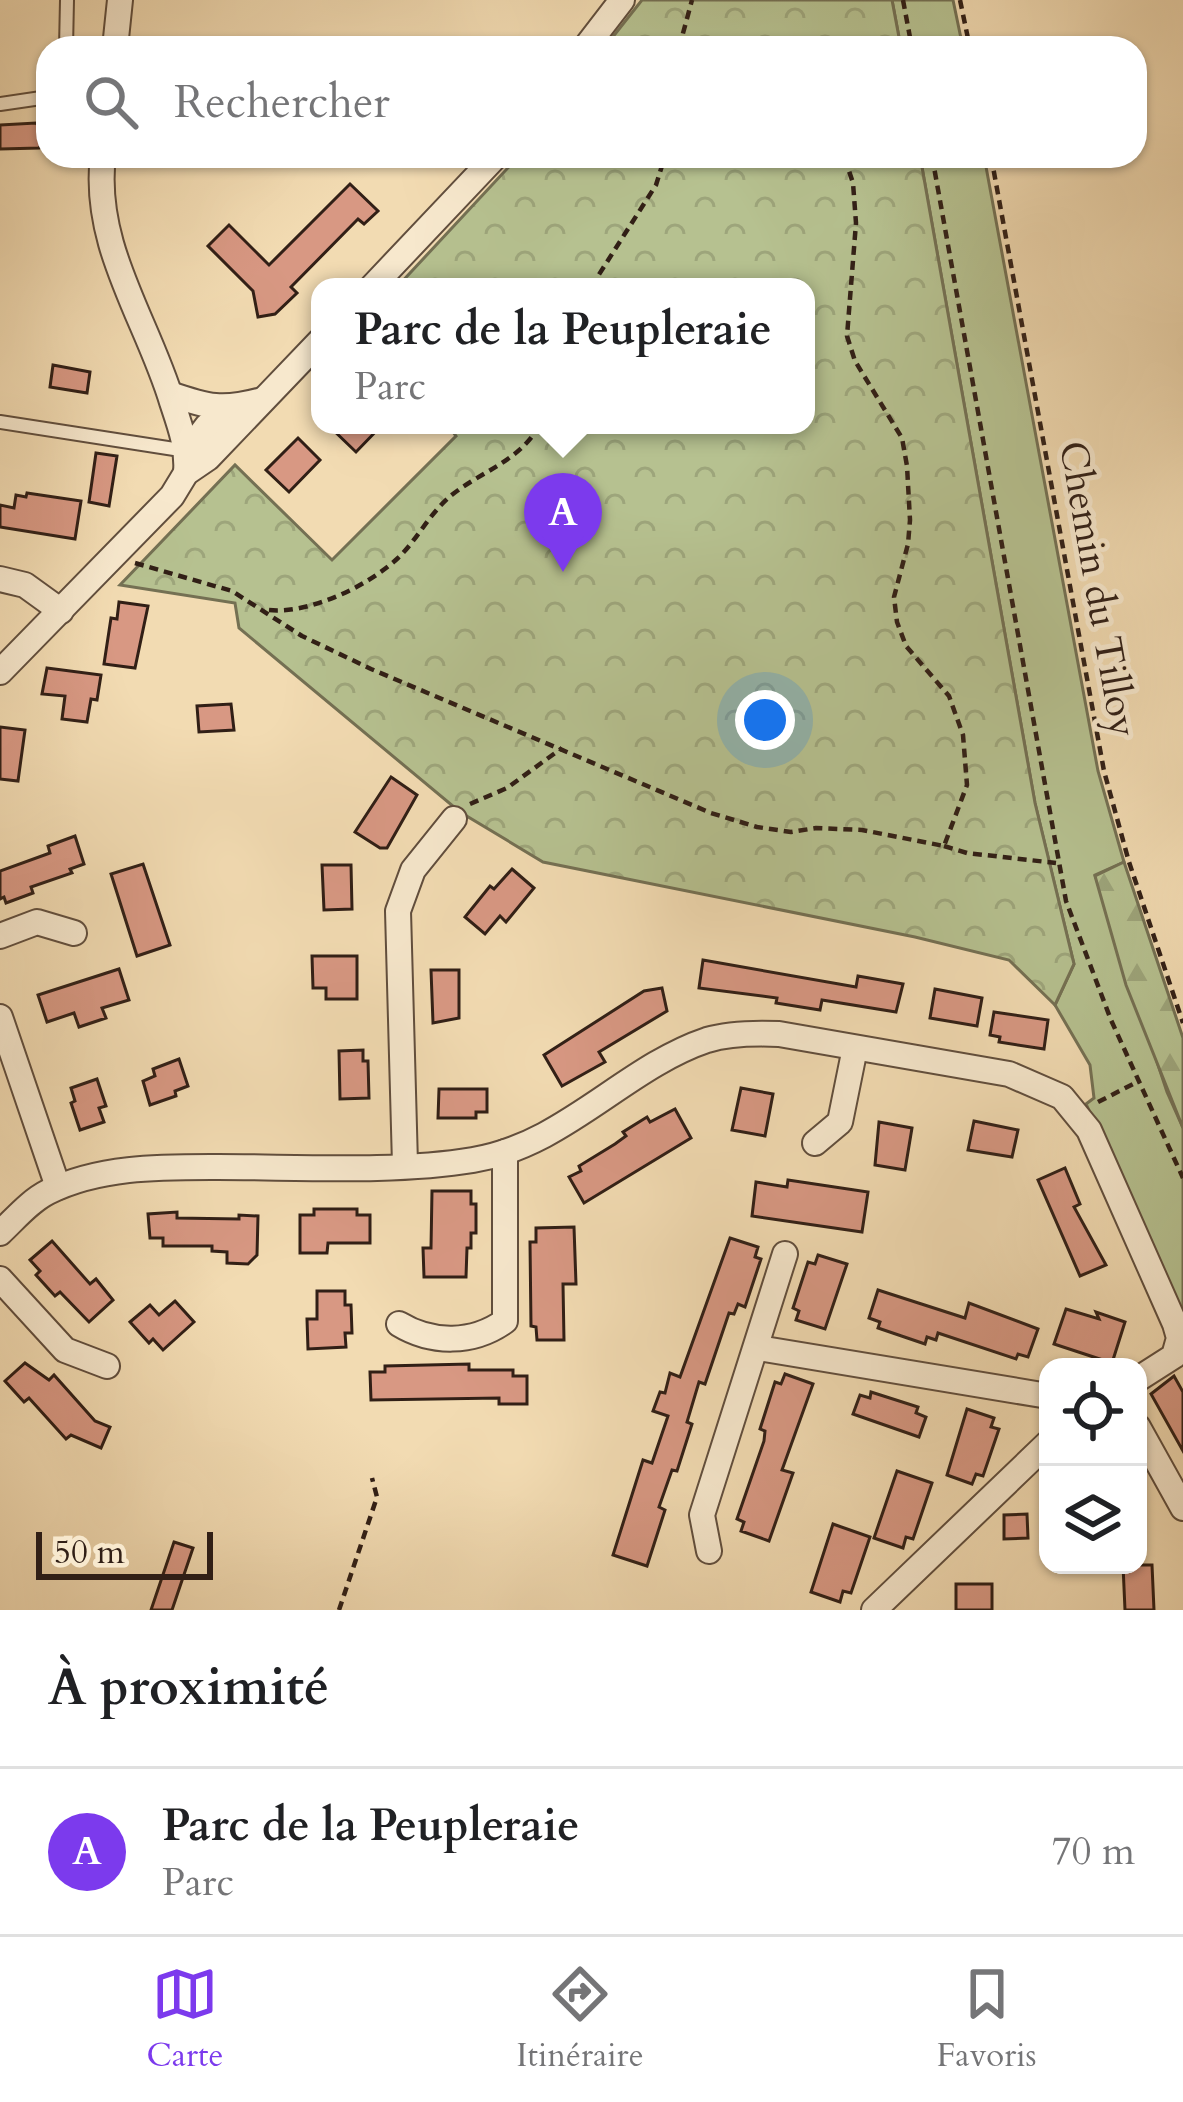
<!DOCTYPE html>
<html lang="fr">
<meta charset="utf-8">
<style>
body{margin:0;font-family:Cardo,serif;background:#f6f6f6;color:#202124}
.controls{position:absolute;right:36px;bottom:36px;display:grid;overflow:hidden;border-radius:24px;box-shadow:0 3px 9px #0004}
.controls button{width:108px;height:108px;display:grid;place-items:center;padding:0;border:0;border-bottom:3px solid #e0e0e0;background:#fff;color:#202124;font:60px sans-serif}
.scale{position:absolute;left:36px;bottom:30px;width:177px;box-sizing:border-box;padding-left:12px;border:6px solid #311f16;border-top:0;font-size:33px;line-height:42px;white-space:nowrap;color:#311f16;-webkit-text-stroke:9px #f7e8cd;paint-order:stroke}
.you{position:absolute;left:765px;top:720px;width:42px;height:42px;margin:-30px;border:9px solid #fff;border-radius:50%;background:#1a73e8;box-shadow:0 0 0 18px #1a73e833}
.badge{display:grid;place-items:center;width:78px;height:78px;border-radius:50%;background:#7c3aed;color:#fff;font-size:39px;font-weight:700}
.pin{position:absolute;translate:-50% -99px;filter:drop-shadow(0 3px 6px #0008)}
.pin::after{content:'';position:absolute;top:63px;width:42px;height:36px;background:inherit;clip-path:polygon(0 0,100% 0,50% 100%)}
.popup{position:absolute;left:311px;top:278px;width:504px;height:156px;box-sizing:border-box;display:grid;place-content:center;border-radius:24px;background:#fff;filter:drop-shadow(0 3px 9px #0005);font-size:39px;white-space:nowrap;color:#757577}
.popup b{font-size:45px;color:#202124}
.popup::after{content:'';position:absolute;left:50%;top:100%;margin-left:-24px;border:24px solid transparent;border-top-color:#fff}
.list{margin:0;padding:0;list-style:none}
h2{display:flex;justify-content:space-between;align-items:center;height:156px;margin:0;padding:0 48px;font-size:51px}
h2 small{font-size:39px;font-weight:400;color:#757577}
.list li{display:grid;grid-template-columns:78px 1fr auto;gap:36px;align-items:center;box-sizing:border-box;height:168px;padding:0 48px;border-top:3px solid #e0e0e0}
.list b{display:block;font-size:45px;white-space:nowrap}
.list p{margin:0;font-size:39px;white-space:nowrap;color:#757577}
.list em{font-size:39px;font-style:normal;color:#757577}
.icon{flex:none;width:66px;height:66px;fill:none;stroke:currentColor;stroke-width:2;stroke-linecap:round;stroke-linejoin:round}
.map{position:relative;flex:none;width:1183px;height:1610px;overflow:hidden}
.search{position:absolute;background:#fff;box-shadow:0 3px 9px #0004;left:36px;right:36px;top:36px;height:132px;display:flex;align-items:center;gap:30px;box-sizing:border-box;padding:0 42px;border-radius:36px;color:#757577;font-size:45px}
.sheet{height:324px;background:#fff}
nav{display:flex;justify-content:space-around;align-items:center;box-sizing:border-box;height:168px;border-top:3px solid #e0e0e0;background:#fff;font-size:33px;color:#757577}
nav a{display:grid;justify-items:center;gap:6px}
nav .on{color:#7c3aed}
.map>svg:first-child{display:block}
.green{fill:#b6c190;stroke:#747053;stroke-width:3}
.forest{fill:url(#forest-firs);stroke:#747053;stroke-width:3}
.park{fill:url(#park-crowns);stroke:#747053;stroke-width:3}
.building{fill:#d89883;stroke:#311f16;stroke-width:3}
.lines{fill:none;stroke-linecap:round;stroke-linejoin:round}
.lane-casing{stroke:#614e3d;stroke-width:16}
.street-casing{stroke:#614e3d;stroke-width:28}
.path{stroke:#311f16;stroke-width:4.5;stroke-dasharray:9 6;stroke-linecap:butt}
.lane{stroke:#f7e8cd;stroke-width:12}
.street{stroke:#f7e8cd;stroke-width:24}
.labels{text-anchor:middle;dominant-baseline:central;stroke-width:10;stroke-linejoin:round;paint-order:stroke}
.street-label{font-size:39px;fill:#311f16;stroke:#f7e8cd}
</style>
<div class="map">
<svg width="1183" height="1610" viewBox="0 0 1183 1610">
<defs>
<pattern id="forest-firs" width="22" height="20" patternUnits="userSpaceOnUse" patternTransform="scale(3)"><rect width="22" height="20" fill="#b6c190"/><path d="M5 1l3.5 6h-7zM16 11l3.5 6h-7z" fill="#9da57b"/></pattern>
<pattern id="park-crowns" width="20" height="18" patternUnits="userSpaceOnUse" patternTransform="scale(3)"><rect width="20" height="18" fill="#b6c190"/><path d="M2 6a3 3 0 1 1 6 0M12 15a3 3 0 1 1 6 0" fill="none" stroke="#9da57b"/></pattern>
</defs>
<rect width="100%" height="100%" fill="#f2dbb2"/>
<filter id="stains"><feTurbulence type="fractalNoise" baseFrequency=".00167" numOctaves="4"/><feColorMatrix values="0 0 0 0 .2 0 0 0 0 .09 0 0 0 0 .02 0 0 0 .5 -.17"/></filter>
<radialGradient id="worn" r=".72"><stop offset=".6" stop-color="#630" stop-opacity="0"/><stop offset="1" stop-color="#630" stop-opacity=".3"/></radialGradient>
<g class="green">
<path d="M 892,0 L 953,0 L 963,48 L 901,48 Z"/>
<path d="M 920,156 L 984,156 L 1098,771 L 1124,862 L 1095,875 L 1167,1092 L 1183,1128 L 1183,1314 L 1086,1104 L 1094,1098 L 1090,1065 L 1055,1005 L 1074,964 L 1035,803 Z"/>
</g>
<path class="forest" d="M 1124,862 L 1183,1038 L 1183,1128 L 1126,985 L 1095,876 Z"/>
<g class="park">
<path d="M 642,0 L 892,0 L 901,48 L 604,48 Z"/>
<path d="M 519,156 L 920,156 L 1035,803 L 1074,964 L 1055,1005 L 1009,960 L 915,937 L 543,862 L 460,812 L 239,628 L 235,603 L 120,585 L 235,465 L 332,560 L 456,436 L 448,425 L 806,425 L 806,287 L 397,287 Z"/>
</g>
<g class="building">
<path d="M 36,123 L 46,137 L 39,148 L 0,149 L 0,125 Z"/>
<path d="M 350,184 L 378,211 L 364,224 L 358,219 L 291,287 L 297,293 L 275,314 L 258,317 L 253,291 L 208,246 L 229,225 L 269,265 Z"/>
<path d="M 53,365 L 90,372 L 87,393 L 50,387 Z"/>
<path d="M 328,425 L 382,425 L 356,452 Z"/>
<path d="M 298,438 L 320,460 L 289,492 L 266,470 Z"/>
<path d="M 96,453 L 117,456 L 109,506 L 89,502 Z"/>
<path d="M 27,493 L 81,501 L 75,539 L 0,527 L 0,505 L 14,508 L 16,495 L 26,497 Z"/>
<path d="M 119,602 L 148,606 L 135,668 L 104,664 L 111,618 L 117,619 Z"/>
<path d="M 47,668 L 101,675 L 97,700 L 91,699 L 87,722 L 62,719 L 65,696 L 42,694 Z"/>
<path d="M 231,704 L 234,730 L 199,732 L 197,706 Z"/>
<path d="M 0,727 L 25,730 L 18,781 L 0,779 Z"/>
<path d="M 391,777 L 417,795 L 387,848 L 380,848 L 355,832 Z"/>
<path d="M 75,836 L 84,864 L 70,869 L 72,873 L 31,887 L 33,893 L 6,903 L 4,897 L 0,899 L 0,871 L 50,853 L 48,846 Z"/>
<path d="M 143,864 L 170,945 L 137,956 L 111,874 Z"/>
<path d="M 322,865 L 351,865 L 352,909 L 324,910 Z"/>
<path d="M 512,869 L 534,888 L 506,922 L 500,916 L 485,934 L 465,917 L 490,886 L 494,889 Z"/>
<path d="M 312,956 L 357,956 L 357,999 L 326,999 L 326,988 L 313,988 Z"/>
<path d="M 703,960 L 856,987 L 858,976 L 903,984 L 896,1012 L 822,1000 L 820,1010 L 776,1003 L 777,998 L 699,988 Z"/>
<path d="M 119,969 L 129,1000 L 102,1008 L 106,1018 L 79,1027 L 74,1013 L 47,1022 L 38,995 Z"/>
<path d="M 431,970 L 459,970 L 459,1018 L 433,1023 Z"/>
<path d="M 662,988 L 667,1011 L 599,1052 L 605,1062 L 562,1086 L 544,1055 L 644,991 Z"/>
<path d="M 935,989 L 982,998 L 977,1026 L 930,1018 Z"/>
<path d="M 994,1012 L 1048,1020 L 1044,1049 L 999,1042 L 1000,1037 L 990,1035 Z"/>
<path d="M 363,1050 L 363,1061 L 368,1061 L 369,1098 L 340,1099 L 339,1051 Z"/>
<path d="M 179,1059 L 188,1086 L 175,1091 L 176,1096 L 150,1105 L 143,1081 L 155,1076 L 153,1069 Z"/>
<path d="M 97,1079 L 106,1106 L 99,1108 L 104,1122 L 80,1130 L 71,1103 L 75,1101 L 71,1088 Z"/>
<path d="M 741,1088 L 773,1094 L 765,1136 L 732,1130 Z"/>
<path d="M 439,1089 L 487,1089 L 487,1112 L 476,1112 L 476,1118 L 438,1118 Z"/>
<path d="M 675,1109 L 691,1138 L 584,1203 L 569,1177 L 581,1171 L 579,1166 L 615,1144 L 626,1136 L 623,1132 L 647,1117 L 650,1122 Z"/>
<path d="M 974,1121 L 1018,1130 L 1012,1157 L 968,1150 Z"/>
<path d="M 879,1122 L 912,1128 L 905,1170 L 875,1165 Z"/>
<path d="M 1065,1168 L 1080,1204 L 1074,1207 L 1106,1265 L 1080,1276 L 1038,1180 Z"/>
<path d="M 788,1180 L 868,1192 L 862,1232 L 752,1216 L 756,1182 L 787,1187 Z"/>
<path d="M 432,1191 L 471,1191 L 471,1204 L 476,1204 L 476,1233 L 471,1233 L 471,1248 L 467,1248 L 466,1277 L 424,1277 L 423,1248 L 431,1248 Z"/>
<path d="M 314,1209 L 357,1209 L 357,1215 L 370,1215 L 370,1243 L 328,1243 L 327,1253 L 300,1253 L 300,1215 L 314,1215 Z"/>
<path d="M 177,1212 L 177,1218 L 239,1219 L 239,1215 L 258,1216 L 257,1255 L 248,1264 L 227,1263 L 227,1252 L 212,1251 L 212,1246 L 163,1246 L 163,1238 L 150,1238 L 148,1214 Z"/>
<path d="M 574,1227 L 576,1284 L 563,1284 L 564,1340 L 537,1340 L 536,1327 L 531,1326 L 530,1242 L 536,1242 L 536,1228 Z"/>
<path d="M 730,1238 L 758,1247 L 755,1257 L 761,1259 L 745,1307 L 738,1304 L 734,1314 L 729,1313 L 705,1384 L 699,1382 L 687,1422 L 692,1424 L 677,1471 L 672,1470 L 659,1507 L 665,1510 L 647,1566 L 613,1555 L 643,1460 L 652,1463 L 668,1416 L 653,1411 L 660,1392 L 665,1393 L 670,1373 L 680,1377 Z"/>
<path d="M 52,1241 L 90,1284 L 96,1279 L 113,1300 L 89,1322 L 60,1292 L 55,1296 L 36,1275 L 40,1271 L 30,1260 Z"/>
<path d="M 818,1255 L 847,1264 L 825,1329 L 796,1320 L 799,1311 L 793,1308 L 808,1262 L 815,1264 Z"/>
<path d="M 878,1290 L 965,1318 L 969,1303 L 1038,1329 L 1028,1357 L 1018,1354 L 1016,1359 L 938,1333 L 936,1340 L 927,1337 L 925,1344 L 878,1328 L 880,1322 L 869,1318 Z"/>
<path d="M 317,1291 L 345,1291 L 345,1305 L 351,1305 L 352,1333 L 345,1333 L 346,1347 L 308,1349 L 307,1319 L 317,1319 Z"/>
<path d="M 175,1301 L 194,1322 L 163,1350 L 153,1339 L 149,1343 L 130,1322 L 150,1305 L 159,1315 Z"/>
<path d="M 1066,1309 L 1099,1319 L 1096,1312 L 1125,1322 L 1112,1363 L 1054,1344 Z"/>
<path d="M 25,1363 L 49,1380 L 54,1375 L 95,1421 L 110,1427 L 101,1448 L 71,1435 L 66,1439 L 29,1398 L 24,1402 L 5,1381 Z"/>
<path d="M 469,1364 L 469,1370 L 513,1370 L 513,1376 L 527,1376 L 527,1404 L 499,1404 L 499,1398 L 371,1400 L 370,1372 L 385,1372 L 385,1366 Z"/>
<path d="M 785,1374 L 813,1384 L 782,1470 L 793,1473 L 769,1541 L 741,1531 L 744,1522 L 737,1519 L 764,1441 L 765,1431 L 760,1429 L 775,1382 L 781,1384 Z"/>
<path d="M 1174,1376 L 1183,1392 L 1183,1451 L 1151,1394 Z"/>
<path d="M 871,1392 L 918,1407 L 916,1413 L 926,1417 L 919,1437 L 853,1414 L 860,1395 L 870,1398 Z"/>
<path d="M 967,1409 L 994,1418 L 991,1427 L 999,1429 L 983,1476 L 976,1474 L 972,1484 L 947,1475 Z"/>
<path d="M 897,1471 L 932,1483 L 913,1539 L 906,1537 L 903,1548 L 874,1538 Z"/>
<path d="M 1027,1514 L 1028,1538 L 1004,1539 L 1004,1515 Z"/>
<path d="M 833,1524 L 870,1537 L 851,1593 L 843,1591 L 840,1602 L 811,1592 Z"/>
<path d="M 174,1542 L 193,1548 L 172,1610 L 151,1610 Z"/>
<path d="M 1123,1565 L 1152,1565 L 1154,1610 L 1125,1610 Z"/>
<rect x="956" y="1584" width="36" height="26"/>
</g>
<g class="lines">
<defs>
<g id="lane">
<path d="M 66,48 L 67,0"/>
<path d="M 0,104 L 48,97"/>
<path d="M 0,422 L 187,451"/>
</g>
<g id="street">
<path d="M 115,48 L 120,0"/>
<path d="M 585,48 L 622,0"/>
<path d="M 103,156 C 92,246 147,319 172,402 C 180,426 188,447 186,473"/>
<path d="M 372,287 L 496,156"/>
<path d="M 170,394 C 208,407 222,411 262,400"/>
<path d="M 188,451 L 207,426 L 229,409"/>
<path d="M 0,579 L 25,585 L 61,611"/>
<path d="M 0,672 L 172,496 L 186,473 L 208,458 L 320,341"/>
<path d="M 0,936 L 37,922 L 74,933"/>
<path d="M 0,1017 L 58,1187"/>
<path d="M 815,1143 L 840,1122 L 855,1048"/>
<path d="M 405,1164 L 398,911 L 413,870 L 454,819"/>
<path d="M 0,1233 C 15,1219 30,1201 48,1192 C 100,1166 162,1167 218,1167 C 298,1167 395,1173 473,1160 C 565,1145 624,1068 707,1040 C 730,1033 755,1033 779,1034 L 1009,1074 L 1062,1097 L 1089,1130 L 1175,1324 L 1179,1338 L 1174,1356 L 1138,1379"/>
<path d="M 0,1279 L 65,1350 L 107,1366"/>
<path d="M 399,1324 C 432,1344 473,1344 505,1321 L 505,1152"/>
<path d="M 758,1348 L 1048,1396"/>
<path d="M 1138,1427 L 1183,1508"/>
<path d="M 709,1551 L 702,1515 L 785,1254"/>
<path d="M 874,1610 L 1048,1443"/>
</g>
</defs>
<use href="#lane" class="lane-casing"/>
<use href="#street" class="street-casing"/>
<g class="path">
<path d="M 903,0 L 912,48"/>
<path d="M 960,0 L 970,48"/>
<path d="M 679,48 L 692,0"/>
<path d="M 932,156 L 1066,901 L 1111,1020 L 1183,1178"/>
<path d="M 991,156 L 1104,771 L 1129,862 L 1183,1023"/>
<path d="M 591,287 L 656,185 L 665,156"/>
<path d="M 135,563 L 232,591 L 302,636 L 371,669 L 711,813 L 757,827 L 791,832 L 816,828 L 862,830 L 944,846 L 967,785 L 963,735 L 949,696 L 906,646 L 897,622 L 894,597 L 908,544 L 910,520 L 907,466 L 902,438 L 855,361 L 847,336 L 856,223 L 853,183 L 844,156"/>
<path d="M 269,610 C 310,614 368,586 398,558 C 418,539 430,512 453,494 C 484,470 519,461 540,425"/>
<path d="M 470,804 L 507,788 L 562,748"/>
<path d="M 944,846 L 967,853 L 1056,863"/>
<path d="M 1098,1102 L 1139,1081"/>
<path d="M 339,1610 L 377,1497 L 372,1478"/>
</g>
<use href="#lane" class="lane"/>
<use href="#street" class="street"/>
</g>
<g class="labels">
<g class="street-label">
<text transform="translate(1098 589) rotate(80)">Chemin du Tilloy</text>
</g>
</g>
<rect width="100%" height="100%" filter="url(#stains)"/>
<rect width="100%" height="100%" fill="url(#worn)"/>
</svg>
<div class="controls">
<button><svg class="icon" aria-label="locate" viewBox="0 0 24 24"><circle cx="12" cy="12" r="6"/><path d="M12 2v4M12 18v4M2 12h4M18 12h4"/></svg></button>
<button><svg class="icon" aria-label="layers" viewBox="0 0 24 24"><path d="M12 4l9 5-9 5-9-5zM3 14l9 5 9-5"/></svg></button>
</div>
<div class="scale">50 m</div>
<div class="you"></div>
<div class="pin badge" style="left:563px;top:572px">A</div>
<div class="popup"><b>Parc de la Peupleraie</b>Parc</div>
<div class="search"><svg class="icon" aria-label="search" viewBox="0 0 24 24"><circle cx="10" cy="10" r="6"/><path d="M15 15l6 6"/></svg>Rechercher</div>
</div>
<section class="sheet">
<h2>À proximité<small></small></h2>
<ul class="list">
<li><span class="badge">A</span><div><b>Parc de la Peupleraie</b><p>Parc</p></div><em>70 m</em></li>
</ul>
</section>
<nav>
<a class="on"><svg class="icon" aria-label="map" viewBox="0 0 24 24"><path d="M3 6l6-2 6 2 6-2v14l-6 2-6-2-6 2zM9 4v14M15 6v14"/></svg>Carte</a>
<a><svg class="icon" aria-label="directions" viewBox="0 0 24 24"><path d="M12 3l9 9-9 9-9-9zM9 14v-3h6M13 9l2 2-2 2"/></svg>Itinéraire</a>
<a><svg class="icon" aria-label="saved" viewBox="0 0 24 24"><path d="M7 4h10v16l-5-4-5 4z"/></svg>Favoris</a>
</nav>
